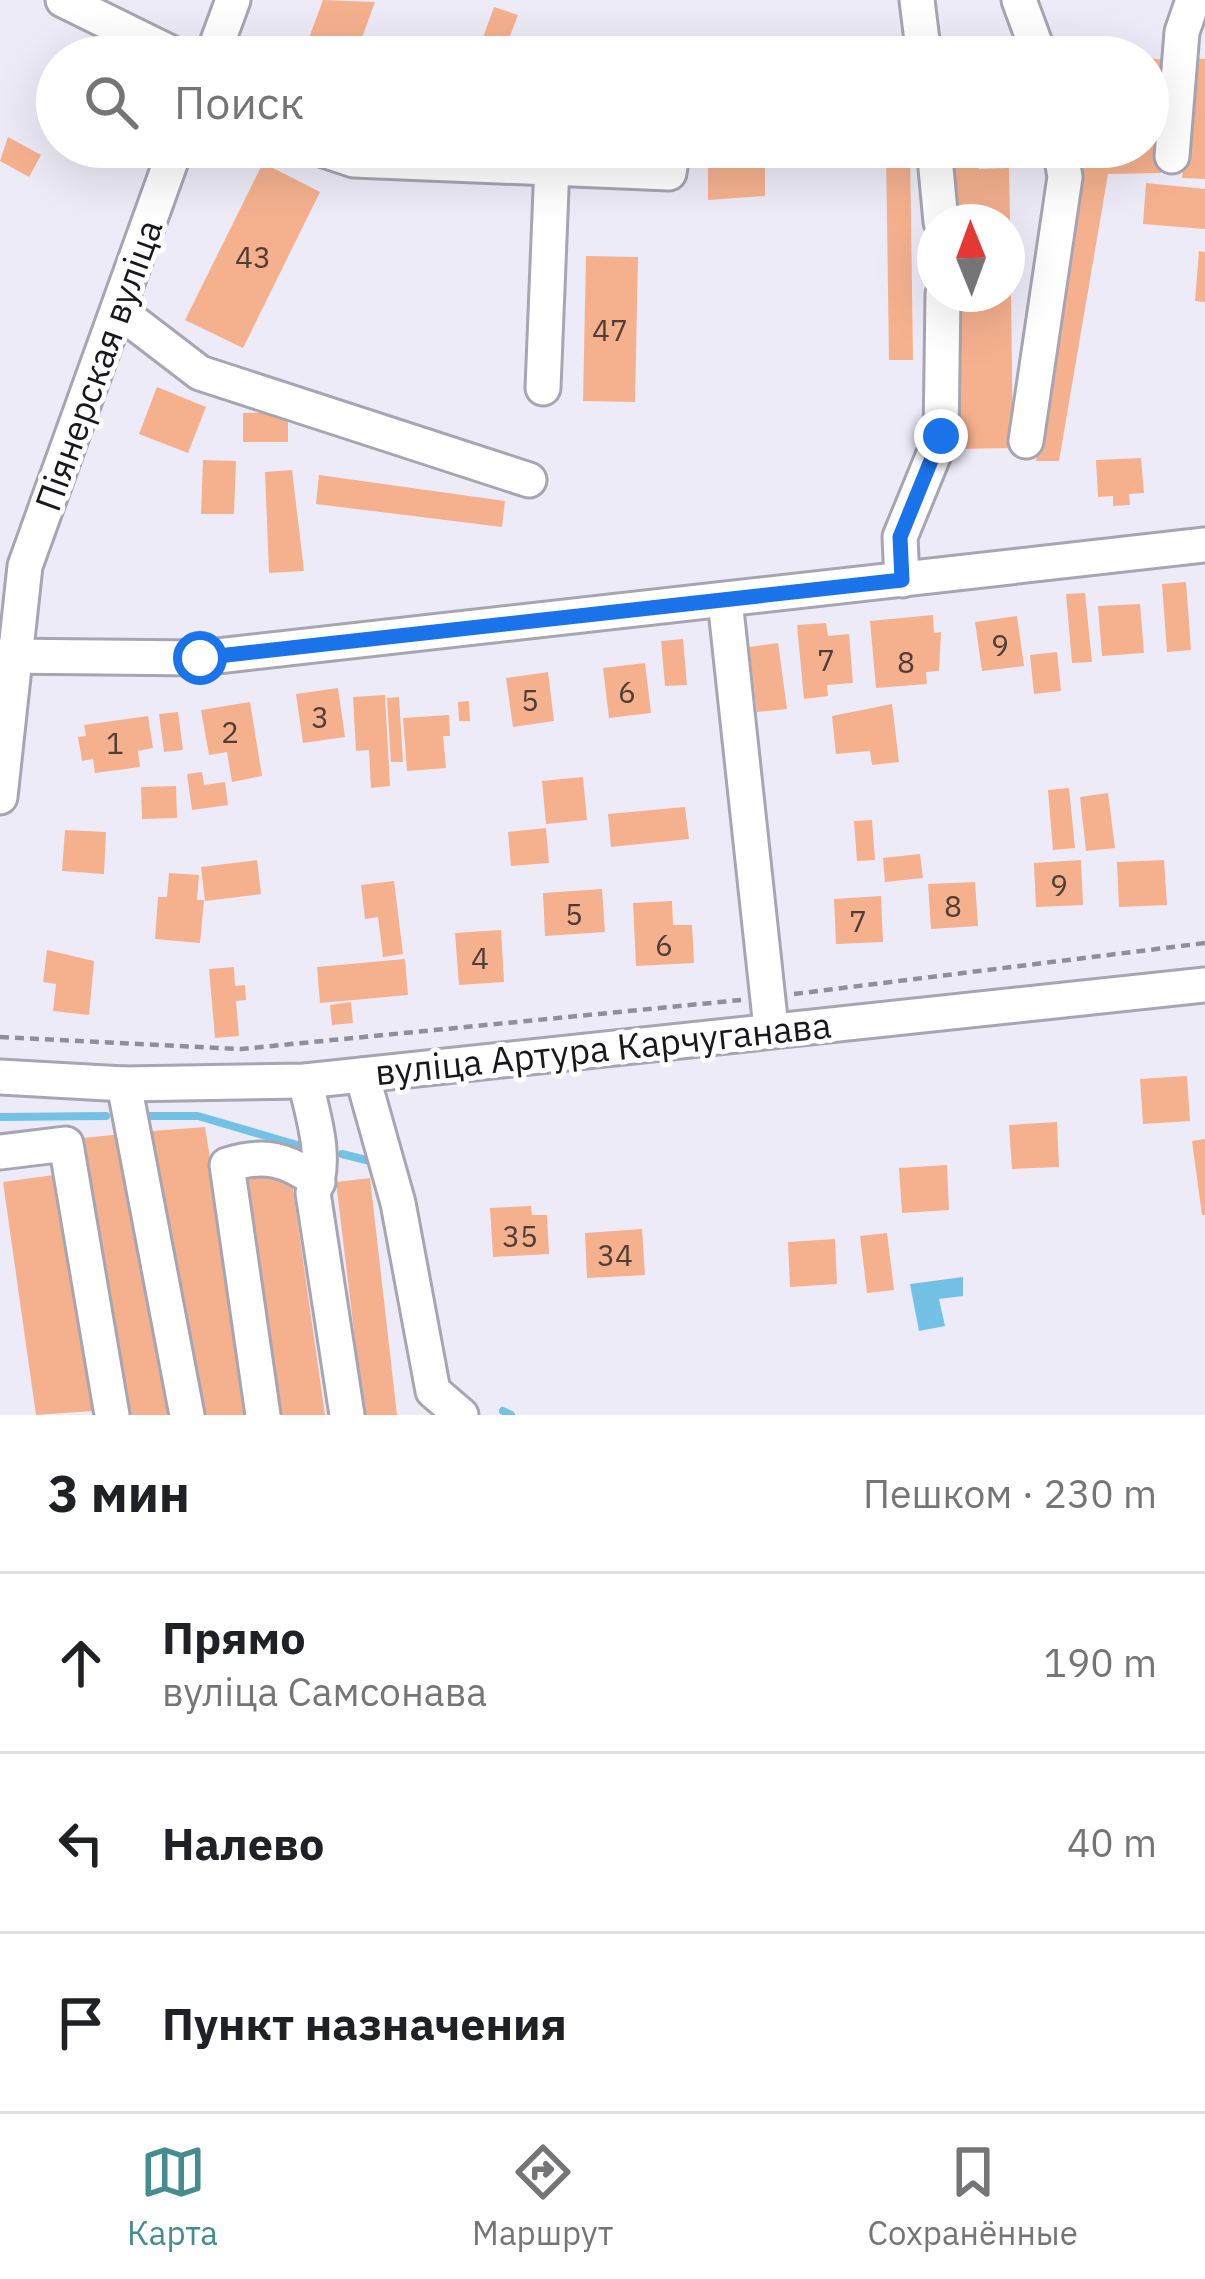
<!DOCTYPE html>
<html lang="ru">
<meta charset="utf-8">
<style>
body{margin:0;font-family:"IBM Plex Sans",sans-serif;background:#f6f6f6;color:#202124}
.compass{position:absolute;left:917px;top:204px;width:108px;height:108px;border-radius:50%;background:#fff;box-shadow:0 12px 48px #0002;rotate:359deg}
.stop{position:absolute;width:36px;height:36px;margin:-27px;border:9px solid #1a73e8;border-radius:50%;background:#fff}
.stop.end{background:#1a73e8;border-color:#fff;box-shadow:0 3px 12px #0008}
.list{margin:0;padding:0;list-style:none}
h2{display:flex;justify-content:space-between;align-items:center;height:156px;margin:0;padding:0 48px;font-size:51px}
h2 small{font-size:39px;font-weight:400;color:#757577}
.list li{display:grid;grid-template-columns:78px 1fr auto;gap:36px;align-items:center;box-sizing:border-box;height:180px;padding:0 48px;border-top:3px solid #e0e0e0}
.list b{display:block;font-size:45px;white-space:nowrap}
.list p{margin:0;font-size:39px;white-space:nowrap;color:#757577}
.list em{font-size:39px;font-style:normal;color:#757577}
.icon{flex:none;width:66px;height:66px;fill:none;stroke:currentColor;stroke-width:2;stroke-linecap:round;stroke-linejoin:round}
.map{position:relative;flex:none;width:1205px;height:1415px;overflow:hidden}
.search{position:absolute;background:#fff;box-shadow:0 12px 48px #0002;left:36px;right:36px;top:36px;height:132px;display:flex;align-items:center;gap:30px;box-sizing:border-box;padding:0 42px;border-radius:66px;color:#757577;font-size:45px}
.sheet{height:696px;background:#fff}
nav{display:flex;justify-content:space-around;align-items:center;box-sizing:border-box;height:168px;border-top:3px solid #e0e0e0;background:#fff;font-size:33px;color:#757577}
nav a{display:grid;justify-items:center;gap:6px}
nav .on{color:#448c8d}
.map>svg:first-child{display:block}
.water{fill:#73c2e5}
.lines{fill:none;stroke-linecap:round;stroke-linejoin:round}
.stream{stroke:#73c2e5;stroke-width:8}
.building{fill:#f5b18e}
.minor-casing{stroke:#a7a5b1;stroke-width:39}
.path{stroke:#908e98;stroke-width:4.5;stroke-dasharray:9 6;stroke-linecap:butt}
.minor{stroke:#fff;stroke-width:33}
.route{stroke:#1a73e8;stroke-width:15}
.labels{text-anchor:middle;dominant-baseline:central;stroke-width:10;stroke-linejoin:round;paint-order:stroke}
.number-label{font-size:30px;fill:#4f3e38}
.street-label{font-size:36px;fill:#18171b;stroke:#fff}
</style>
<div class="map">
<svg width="1205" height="1415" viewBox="0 0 1205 1415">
<rect width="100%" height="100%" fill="#eeebf9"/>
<path class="water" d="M 963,1277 L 963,1296 L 939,1299 L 945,1326 L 919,1331 L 910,1284 Z"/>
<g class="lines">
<g class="stream">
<path d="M 148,1116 L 198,1116 L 304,1147"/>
<path d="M 0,1117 L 106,1116"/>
<path d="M 342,1154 L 374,1162"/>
<path d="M 503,1411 L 511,1415"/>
</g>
</g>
<g class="building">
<path d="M 323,0 L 375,2 L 355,57 L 302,57 Z"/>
<path d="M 494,7 L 518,15 L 502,57 L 476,57 Z"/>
<rect x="709" y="49" width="55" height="8"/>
<path d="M 1148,58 L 1165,60 L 1161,173 L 1108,174 L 1059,461 L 1036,461 L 1084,156 L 1108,147 L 1148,147 Z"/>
<path d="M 1195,58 L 1205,59 L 1205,179 L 1182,178 Z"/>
<path d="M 8,137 L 41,155 L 29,177 L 0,161 Z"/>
<path d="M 708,147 L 765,147 L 765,196 L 708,200 Z"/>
<path d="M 886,147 L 910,147 L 913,360 L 889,360 Z"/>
<path d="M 952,147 L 978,147 L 979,169 L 1009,168 L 1010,222 L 953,222 Z"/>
<path d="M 263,163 L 320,192 L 243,348 L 185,320 Z"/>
<path d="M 1146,183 L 1205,189 L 1205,229 L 1143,224 Z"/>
<path d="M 1199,251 L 1205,252 L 1205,302 L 1195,301 Z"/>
<path d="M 586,256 L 638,257 L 635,402 L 583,401 Z"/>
<path d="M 954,294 L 1011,294 L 1013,448 L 956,449 Z"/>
<path d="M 157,387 L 206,407 L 188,453 L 139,434 Z"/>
<path d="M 288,412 L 288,442 L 243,442 L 243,413 Z"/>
<path d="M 1141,458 L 1144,493 L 1129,494 L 1130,505 L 1113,506 L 1113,496 L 1098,497 L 1096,460 Z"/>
<path d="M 203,460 L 236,461 L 234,514 L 201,514 Z"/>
<path d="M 292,470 L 304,571 L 269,573 L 265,472 Z"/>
<path d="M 319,475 L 505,501 L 502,527 L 316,504 Z"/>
<path d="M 1186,582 L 1191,650 L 1167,652 L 1162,584 Z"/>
<path d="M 1085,593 L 1092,662 L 1072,663 L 1066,594 Z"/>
<path d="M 1140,604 L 1144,653 L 1102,656 L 1098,606 Z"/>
<path d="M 933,615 L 934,633 L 941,632 L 939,671 L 926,672 L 927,684 L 876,688 L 870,621 Z"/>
<path d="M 1017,616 L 1024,666 L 982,671 L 975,622 Z"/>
<path d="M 826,623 L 828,636 L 849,634 L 853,683 L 827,685 L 828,696 L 804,699 L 797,625 Z"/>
<path d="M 683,639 L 687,685 L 665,686 L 661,641 Z"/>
<path d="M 778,643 L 787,709 L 757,712 L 749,647 Z"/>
<path d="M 1057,652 L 1061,691 L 1034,694 L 1030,655 Z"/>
<path d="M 645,663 L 651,713 L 609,718 L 603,668 Z"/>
<path d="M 548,672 L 554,721 L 513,727 L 506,678 Z"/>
<path d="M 338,688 L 345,737 L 303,743 L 296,694 Z"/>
<path d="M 385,695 L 390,786 L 371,788 L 369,750 L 356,751 L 353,697 Z"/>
<path d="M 399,697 L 403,762 L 391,762 L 387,698 Z"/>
<path d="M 469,701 L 470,721 L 459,721 L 458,702 Z"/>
<path d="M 250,702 L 262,776 L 232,782 L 227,752 L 209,755 L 201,710 Z"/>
<path d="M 892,704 L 899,762 L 872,765 L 870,751 L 836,754 L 832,716 Z"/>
<path d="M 178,712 L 183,750 L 164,752 L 159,714 Z"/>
<path d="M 449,715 L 450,736 L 443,736 L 446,768 L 407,771 L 403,718 Z"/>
<path d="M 148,716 L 153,748 L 138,751 L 140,767 L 95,773 L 93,759 L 82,761 L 78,737 L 86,736 L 84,725 Z"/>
<path d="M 202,772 L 204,785 L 225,782 L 228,805 L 192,810 L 187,774 Z"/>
<path d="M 583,777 L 587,820 L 546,824 L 542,781 Z"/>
<path d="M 176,786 L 177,818 L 142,819 L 141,787 Z"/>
<path d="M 1069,788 L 1075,848 L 1053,850 L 1048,790 Z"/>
<path d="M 1108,793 L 1115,848 L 1086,851 L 1080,797 Z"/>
<path d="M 685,807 L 689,839 L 611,847 L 608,814 Z"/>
<path d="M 872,820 L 875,860 L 857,861 L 854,821 Z"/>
<path d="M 546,828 L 549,863 L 511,866 L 508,832 Z"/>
<path d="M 65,830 L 106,832 L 104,874 L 62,871 Z"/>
<path d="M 920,854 L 923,878 L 885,882 L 883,858 Z"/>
<path d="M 257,860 L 261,894 L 205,901 L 201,867 Z"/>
<path d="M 1081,860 L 1083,905 L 1036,907 L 1034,863 Z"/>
<path d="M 1164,860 L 1167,905 L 1119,907 L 1117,862 Z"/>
<path d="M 169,873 L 199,875 L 197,900 L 204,900 L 200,943 L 155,939 L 158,897 L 167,897 Z"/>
<path d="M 394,881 L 403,954 L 383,957 L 378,917 L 365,919 L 361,885 Z"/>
<path d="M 975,882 L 978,926 L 931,929 L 928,884 Z"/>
<path d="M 602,889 L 605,932 L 545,936 L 543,893 Z"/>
<path d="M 881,896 L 883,942 L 836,944 L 834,899 Z"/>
<path d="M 672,901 L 673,925 L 692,925 L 694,963 L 636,966 L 633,903 Z"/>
<path d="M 501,930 L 504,982 L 459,985 L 455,933 Z"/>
<path d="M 47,950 L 94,961 L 89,1015 L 53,1011 L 56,984 L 43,982 Z"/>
<path d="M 405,959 L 408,995 L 320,1003 L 317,967 Z"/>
<path d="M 234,967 L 235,986 L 245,985 L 246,1000 L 236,1001 L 239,1036 L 215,1038 L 209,969 Z"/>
<path d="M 351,1002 L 353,1023 L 332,1025 L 330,1005 Z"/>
<path d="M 1187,1076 L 1190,1121 L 1143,1124 L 1140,1079 Z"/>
<path d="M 1057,1122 L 1059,1167 L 1012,1169 L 1009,1125 Z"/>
<path d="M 205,1127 L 251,1415 L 198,1415 L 152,1131 Z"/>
<path d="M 122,1134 L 175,1415 L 121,1415 L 73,1139 Z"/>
<path d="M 1205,1139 L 1205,1215 L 1202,1215 L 1192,1141 Z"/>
<path d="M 947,1165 L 949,1210 L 902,1213 L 899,1168 Z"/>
<path d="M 263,1168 L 290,1168 L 325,1415 L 274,1415 L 238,1178 L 263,1176 Z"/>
<path d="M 61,1174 L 94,1411 L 36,1415 L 3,1182 Z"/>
<path d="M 370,1178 L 397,1415 L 364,1415 L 336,1182 Z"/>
<path d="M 531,1206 L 532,1215 L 547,1215 L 549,1254 L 493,1257 L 490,1208 Z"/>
<path d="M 642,1229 L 645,1275 L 587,1278 L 585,1233 Z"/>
<path d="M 887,1233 L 894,1290 L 867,1293 L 860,1236 Z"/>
<path d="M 835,1239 L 837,1284 L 790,1287 L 788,1242 Z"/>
</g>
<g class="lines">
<defs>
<g id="minor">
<path d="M 63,0 L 179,57"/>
<path d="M 917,0 L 924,57"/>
<path d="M 1019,0 L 1040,57"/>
<path d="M 212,57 L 233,0"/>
<path d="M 315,147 L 354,160 L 669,173 L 673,147"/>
<path d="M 934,147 L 941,222"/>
<path d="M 1172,156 L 1182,32 L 1193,0"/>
<path d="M 119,311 L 200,373 L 529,480"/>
<path d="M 543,388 L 552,165"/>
<path d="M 1026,441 L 1065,177 L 1060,147"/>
<path d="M 902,580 L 900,537 L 941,437 L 943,294"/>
<path d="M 725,600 L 771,1028"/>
<path d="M 0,656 L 200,658 L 1205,545"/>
<path d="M 0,797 L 25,566 L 176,147"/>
<path d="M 362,1075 L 398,1203 L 433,1391 L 461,1415"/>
<path d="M 0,1077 L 124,1084 L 305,1081 L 1205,985"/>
<path d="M 305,1081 C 313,1115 328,1160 313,1193 L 347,1415"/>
<path d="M 124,1084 L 187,1415"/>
<path d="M 0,1152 L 66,1144 L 112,1415"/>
<path d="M 263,1415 L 227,1165 C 265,1153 287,1159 318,1182"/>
</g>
</defs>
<use href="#minor" class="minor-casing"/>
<g class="path">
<path d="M 794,994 L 1205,943"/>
<path d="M 0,1037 L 241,1049 L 741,1000"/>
</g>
<use href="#minor" class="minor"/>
</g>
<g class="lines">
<path class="route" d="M 200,658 L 902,580 L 900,537 L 941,436"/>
</g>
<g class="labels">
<g class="number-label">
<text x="253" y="256">43</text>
<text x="610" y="329">47</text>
<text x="1000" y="644">9</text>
<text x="826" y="659">7</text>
<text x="906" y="661">8</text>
<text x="627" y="691">6</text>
<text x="530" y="699">5</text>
<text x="320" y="716">3</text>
<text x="230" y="731">2</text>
<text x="115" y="742">1</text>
<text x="1059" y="884">9</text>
<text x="953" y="905">8</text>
<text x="574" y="913">5</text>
<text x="858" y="920">7</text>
<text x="664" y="944">6</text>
<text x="480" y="957">4</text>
<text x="520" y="1235">35</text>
<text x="615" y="1254">34</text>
</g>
<g class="street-label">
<text transform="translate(98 365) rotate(-70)">Піянерская вуліца</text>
<text transform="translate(603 1048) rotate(-6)">вуліца Артура Карчуганава</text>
</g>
</g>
</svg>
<svg class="compass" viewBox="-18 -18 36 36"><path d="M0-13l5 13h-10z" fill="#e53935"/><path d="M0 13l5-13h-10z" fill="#757577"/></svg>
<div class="stop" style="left:200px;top:658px"></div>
<div class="stop end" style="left:941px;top:436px"></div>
<div class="search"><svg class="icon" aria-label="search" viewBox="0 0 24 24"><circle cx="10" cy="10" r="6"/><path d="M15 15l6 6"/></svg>Поиск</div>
</div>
<section class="sheet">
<h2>3 мин<small>Пешком · 230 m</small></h2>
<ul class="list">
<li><svg class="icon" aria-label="ahead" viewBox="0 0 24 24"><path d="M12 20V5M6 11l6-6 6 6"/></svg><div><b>Прямо</b><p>вуліца Самсонава</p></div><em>190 m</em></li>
<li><svg class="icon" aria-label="left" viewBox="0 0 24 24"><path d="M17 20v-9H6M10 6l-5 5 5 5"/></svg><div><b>Налево</b></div><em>40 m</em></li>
<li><svg class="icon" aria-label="arrive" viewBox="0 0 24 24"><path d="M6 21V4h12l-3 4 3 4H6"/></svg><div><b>Пункт назначения</b></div></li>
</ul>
</section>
<nav>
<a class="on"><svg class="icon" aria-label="map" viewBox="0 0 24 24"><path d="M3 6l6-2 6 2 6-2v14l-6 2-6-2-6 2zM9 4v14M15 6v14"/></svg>Карта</a>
<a><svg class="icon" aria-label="directions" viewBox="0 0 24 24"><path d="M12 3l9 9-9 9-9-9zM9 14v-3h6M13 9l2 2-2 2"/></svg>Маршрут</a>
<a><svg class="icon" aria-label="saved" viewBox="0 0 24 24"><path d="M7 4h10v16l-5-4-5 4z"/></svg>Сохранённые</a>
</nav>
